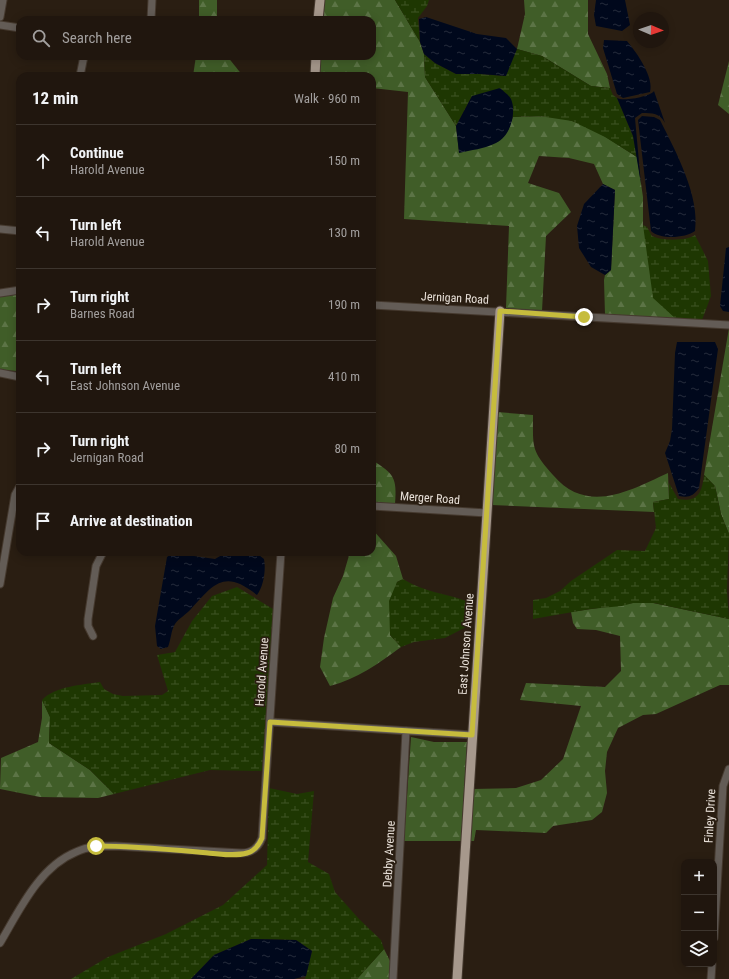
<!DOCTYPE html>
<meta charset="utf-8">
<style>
body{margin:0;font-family:"Roboto Condensed",sans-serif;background:#2d231c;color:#f1f3f6}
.controls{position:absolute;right:12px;bottom:12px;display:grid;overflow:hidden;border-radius:8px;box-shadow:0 2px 10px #0003}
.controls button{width:36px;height:36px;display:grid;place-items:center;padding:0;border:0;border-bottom:1px solid #3d352e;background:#20160e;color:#f1f3f6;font:20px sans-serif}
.compass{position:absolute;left:633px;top:12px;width:36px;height:36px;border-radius:50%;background:#20160e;box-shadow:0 2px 10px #0003;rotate:92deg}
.stop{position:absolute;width:12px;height:12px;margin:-9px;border:3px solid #c6bc3d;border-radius:50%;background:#fff}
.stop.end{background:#c6bc3d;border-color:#fff;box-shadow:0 1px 4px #0008}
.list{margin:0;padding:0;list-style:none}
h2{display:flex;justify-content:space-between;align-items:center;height:52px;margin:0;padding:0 16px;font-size:17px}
h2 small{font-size:13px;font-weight:400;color:#a29f9e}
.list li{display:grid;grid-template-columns:26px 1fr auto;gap:12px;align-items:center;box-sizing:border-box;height:72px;padding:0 16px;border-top:1px solid #3d352e}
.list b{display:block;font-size:15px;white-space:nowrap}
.list p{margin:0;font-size:13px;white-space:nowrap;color:#a29f9e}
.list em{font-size:13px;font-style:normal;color:#a29f9e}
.icon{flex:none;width:22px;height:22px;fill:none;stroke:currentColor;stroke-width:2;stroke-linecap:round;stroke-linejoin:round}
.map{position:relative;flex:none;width:729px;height:979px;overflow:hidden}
.search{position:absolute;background:#20160e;box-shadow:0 2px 10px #0003;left:16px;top:16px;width:360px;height:44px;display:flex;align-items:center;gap:10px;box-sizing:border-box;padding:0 14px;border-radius:12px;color:#a29f9e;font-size:15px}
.panel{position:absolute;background:#20160e;box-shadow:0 2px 10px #0003;left:16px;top:72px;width:360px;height:484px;border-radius:12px}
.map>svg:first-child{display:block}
.forest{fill:url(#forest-firs)}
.wetland{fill:url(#wetland-marsh)}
.water{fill:url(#water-ripples)}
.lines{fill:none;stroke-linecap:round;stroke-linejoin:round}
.minor-casing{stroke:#45392e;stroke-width:9}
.major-casing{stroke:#45392e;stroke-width:11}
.minor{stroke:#635c56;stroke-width:7}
.major{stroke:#a6988c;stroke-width:9}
.route{stroke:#c6bc3d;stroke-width:5}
.labels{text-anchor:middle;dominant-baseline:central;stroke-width:3.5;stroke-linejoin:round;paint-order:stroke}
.street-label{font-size:12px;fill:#e8e0d8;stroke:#2a1e12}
</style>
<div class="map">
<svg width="729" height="979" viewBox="0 0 729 979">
<defs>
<pattern id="forest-firs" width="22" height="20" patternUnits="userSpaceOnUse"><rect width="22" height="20" fill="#405d28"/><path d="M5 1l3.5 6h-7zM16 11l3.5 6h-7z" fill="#5c7446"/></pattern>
<pattern id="wetland-marsh" width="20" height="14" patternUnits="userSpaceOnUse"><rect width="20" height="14" fill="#1e3702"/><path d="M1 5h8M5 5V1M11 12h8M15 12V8" fill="none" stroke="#3f5426"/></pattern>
<pattern id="water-ripples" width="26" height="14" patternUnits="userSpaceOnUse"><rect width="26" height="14" fill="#00081c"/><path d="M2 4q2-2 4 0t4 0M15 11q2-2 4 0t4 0" fill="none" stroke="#252c3c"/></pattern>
</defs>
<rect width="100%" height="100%" fill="#2a1e12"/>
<g class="forest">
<rect x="199" y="0" width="18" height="20"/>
<path d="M 324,0 L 395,0 L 420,42 L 424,54 L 425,77 L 456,126 L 459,152 L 507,132 L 513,117 C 532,116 553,115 572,121 C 595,128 616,144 637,157 L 643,197 L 643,225 L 676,319 L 605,315 L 604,280 L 605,275 L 611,270 L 615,190 L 603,184 L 594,164 L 569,158 L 539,156 L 528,183 L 559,193 L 571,212 L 546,236 L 542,311 L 506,308 L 509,226 L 404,219 L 408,92 L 372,88 L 372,76 L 319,76 L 320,56 L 372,56 L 372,20 L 322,20 Z"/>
<path d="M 524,0 L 588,0 L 588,34 L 607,74 L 610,88 L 591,86 L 542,56 L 517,49 L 525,14 Z"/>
<path d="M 196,56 L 227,56 L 243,76 L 193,76 Z"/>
<path d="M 729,61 L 729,114 L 718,105 Z"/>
<path d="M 20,294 L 20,342 L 16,365 L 18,371 L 0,370 L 0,297 Z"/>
<path d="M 729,328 L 729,534 L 721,514 L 715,486 L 704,475 Z"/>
<path d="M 497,412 L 533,415 C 533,448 531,450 553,475 C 587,515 629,491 668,473 L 669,499 L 653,502 L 654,512 L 491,505 Z"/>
<path d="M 372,460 C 394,474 397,477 395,504 L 372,502 Z"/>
<path d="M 372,529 L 396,556 L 403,579 L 397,582 L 390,635 L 401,647 C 378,664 357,679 330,686 L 320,667 L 324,638 L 333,598 L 343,576 L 350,552 L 372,552 Z"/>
<path d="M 633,603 L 653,603 L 729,619 L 729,685 L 720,685 L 656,714 L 643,715 L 618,728 L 607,752 L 605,771 L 607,793 L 602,812 L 592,820 L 553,826 L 546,833 L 476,830 L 474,841 L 470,841 L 473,789 L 516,788 L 541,780 L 563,759 L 581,706 L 520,700 L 526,683 L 605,687 L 621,671 L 620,636 L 596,630 L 577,629 L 573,623 L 571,612 Z"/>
<path d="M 42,700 L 50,717 L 49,743 L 90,770 L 114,794 L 98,798 L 40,797 L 0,789 L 1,758 L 38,742 L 42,718 Z"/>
<path d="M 411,737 L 434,742 L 467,742 L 461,841 L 404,841 Z"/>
<path d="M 384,949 L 390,961 L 389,979 L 357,979 Z"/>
</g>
<g class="wetland">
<path d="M 395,0 L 429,0 L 427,6 L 418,18 L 420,42 Z"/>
<path d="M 517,49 L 542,56 L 591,86 L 610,88 L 613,95 L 617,98 L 633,136 L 637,157 L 605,137 L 572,121 L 539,116 L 513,117 L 472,96 L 456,126 L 425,77 L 424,54 L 435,63 L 456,74 L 480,74 L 505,76 Z"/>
<path d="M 643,225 L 647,227 L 652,236 C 661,241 688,241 695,235 L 708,261 L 711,296 L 702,320 L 676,319 L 653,298 Z"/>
<path d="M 704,475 L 715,486 L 721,514 L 729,534 L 727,591 L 729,619 L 654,603 L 633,603 L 622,606 L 590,609 L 533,619 L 533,600 L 546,598 L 560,591 L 571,581 L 617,550 L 645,551 L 656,528 L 653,502 L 669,499 L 669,483 L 678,499 C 698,503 702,492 704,475 Z"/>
<path d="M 403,579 C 423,592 445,593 466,601 L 470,618 L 468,626 L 445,638 L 414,642 L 401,647 L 390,635 L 389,601 L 397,582 Z"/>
<path d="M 237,587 L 273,609 L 262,771 L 210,770 L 114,794 L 90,770 L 49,743 L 50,717 L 42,700 C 55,686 82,685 100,682 L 104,689 L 113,694 L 123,696 L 162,695 L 168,691 L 157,655 L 175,652 L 192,621 L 212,596 Z"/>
<path d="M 269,788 L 297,794 L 314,791 L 308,862 L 329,874 L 335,892 L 359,919 L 381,940 L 384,949 L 357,979 L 305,979 L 312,951 L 296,940 L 251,939 L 214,955 L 191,979 L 71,979 L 108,957 L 166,934 L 223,905 L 267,865 Z"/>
</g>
<g class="water">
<path d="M 596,0 L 625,0 L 630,25 L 622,31 L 596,26 L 594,15 Z"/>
<path d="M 426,17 L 477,34 L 506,38 L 517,49 L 506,76 L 480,74 L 456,74 L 435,63 L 424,54 L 420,42 L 419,19 Z"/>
<path d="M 604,40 L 627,41 C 637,53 654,77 650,92 L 623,98 L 617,94 L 603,48 Z"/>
<path d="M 500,88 C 503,91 509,95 511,99 C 517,113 510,137 496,143 C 484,149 471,150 459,153 L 456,126 L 472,96 Z"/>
<path d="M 654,91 L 665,123 C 660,113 652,113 642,113 L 635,118 L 641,184 L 633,136 L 617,98 C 624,102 651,96 654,91 Z"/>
<path d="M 642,116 L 654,117 L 660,120 C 676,152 700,196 695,231 C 686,238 660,240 651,231 L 638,120 Z"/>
<path d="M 603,184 L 615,190 L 611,270 L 605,275 L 591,267 L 579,248 L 577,226 L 584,204 Z"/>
<path d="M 729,247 L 729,312 L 723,311 L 720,306 L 726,248 Z"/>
<path d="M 677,342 L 715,342 L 718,349 L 699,488 C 693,496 689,498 679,496 L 665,453 L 670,441 L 672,429 L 675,353 Z"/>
<path d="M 227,552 L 255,552 L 264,559 C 266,569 264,586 257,595 C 225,569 214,583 191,609 C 187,614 179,618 175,624 C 171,630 171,640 168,647 L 161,649 L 157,646 L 155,626 L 167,557 L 173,553 L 215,559 Z"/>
<path d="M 251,939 L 296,940 L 312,951 L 306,976 L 294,979 L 191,979 L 214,955 Z"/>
</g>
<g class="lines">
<defs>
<g id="minor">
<path d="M 0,17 L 3,0"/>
<path d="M 151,20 L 152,0"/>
<path d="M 0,25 L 20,28"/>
<path d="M 80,76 L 84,56"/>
<path d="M 0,229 L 20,231"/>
<path d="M 0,293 L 20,290"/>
<path d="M 372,305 L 729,325"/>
<path d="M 0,373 L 20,377"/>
<path d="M 372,506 L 487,513"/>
<path d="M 0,584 L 15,495 L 20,486"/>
<path d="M 93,636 L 88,626 L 88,619 L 96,566 L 103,552"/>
<path d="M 270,722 L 472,735"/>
<path d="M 714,938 L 723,786 L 729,769"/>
<path d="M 0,943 C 19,911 39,867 76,852 C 88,846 102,846 115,846 L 241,853 C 252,853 258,848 262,838 L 281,552"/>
<path d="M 393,979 L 406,731"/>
<path d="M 711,979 L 712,964"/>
</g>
<g id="major">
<path d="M 318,20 L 320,0"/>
<path d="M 315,76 L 316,56"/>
<path d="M 457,979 L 500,311"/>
</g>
</defs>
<use href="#minor" class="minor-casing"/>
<use href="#major" class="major-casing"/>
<use href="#minor" class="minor"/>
<use href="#major" class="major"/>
</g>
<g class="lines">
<path class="route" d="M 96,846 C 130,846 164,849 198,852 C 213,853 233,857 247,853 C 255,851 259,845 262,838 L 270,722 L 472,735 L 500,311 L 584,317"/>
</g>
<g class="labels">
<g class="street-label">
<text transform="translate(455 298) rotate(3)">Jernigan Road</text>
<text transform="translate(430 498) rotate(4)">Merger Road</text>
<text transform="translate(466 644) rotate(-86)">East Johnson Avenue</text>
<text transform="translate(262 672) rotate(-86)">Harold Avenue</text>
<text transform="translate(710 816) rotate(-87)">Finley Drive</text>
<text transform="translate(389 854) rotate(-87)">Debby Avenue</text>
</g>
</g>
</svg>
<div class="controls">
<button>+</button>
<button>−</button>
<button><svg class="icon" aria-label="layers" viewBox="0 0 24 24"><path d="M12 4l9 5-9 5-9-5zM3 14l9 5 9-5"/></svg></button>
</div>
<svg class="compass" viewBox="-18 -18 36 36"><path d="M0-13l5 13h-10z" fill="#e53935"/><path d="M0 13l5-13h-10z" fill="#a29f9e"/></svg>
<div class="stop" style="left:96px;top:846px"></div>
<div class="stop end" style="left:584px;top:317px"></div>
<div class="search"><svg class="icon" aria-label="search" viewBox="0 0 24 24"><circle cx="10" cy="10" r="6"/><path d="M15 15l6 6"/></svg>Search here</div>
<section class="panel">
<h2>12 min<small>Walk · 960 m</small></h2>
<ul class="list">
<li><svg class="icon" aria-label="ahead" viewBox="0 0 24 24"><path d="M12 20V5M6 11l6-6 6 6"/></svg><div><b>Continue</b><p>Harold Avenue</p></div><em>150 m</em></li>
<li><svg class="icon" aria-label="left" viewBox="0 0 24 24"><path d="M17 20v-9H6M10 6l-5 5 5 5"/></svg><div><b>Turn left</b><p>Harold Avenue</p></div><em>130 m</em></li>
<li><svg class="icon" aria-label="right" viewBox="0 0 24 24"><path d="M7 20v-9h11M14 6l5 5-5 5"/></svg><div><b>Turn right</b><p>Barnes Road</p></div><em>190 m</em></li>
<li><svg class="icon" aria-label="left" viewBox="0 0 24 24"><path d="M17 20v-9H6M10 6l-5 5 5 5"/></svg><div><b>Turn left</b><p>East Johnson Avenue</p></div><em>410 m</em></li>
<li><svg class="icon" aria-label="right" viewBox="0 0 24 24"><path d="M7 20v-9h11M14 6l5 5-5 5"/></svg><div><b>Turn right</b><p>Jernigan Road</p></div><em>80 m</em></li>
<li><svg class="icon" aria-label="arrive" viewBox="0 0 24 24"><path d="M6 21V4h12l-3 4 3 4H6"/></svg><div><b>Arrive at destination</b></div></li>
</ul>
</section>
</div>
